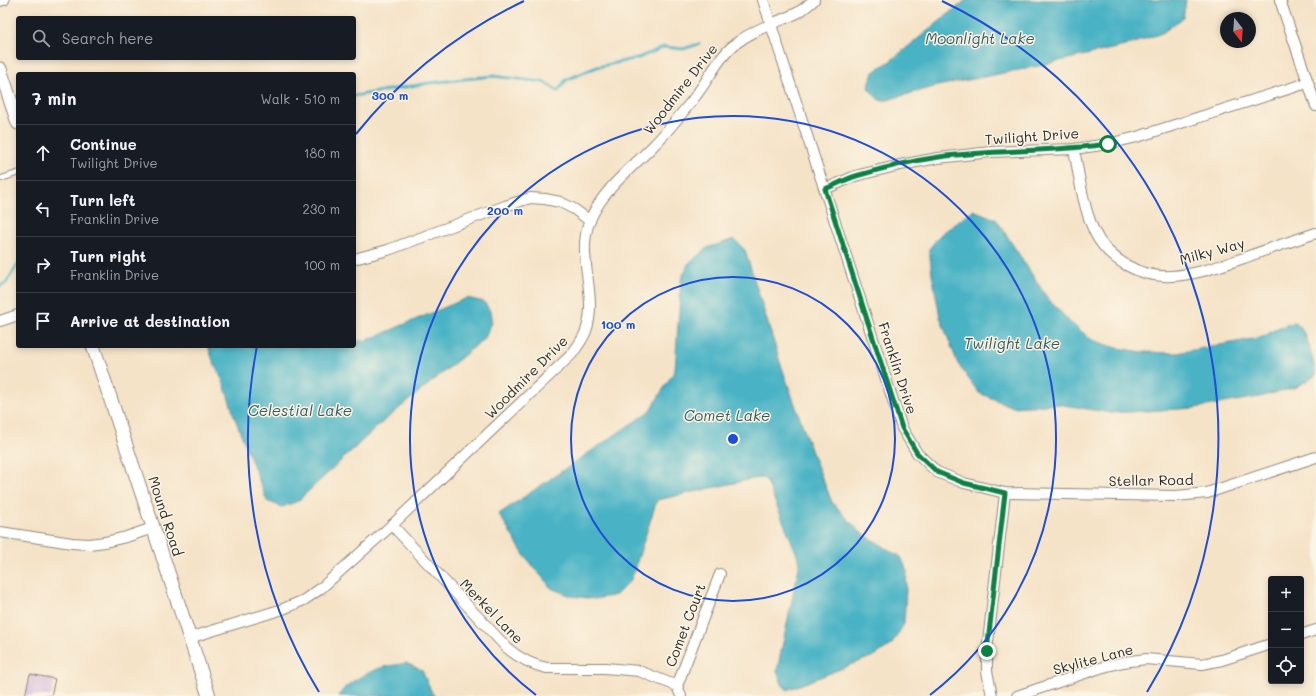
<!DOCTYPE html>
<meta charset="utf-8">
<style>
body{margin:0;font-family:Mali,sans-serif;background:#242831;color:#f1f3f6}
.controls{position:absolute;right:12px;bottom:12px;display:grid;overflow:hidden;border-radius:4px;box-shadow:0 2px 6px #0003}
.controls button{width:36px;height:36px;display:grid;place-items:center;padding:0;border:0;border-bottom:1px solid #363941;background:#171b24;color:#f1f3f6;font:20px sans-serif}
.compass{position:absolute;left:1220px;top:12px;width:36px;height:36px;border-radius:50%;background:#171b24;box-shadow:0 2px 6px #0003;rotate:163deg}
.stop{position:absolute;width:12px;height:12px;margin:-9px;border:3px solid #0b8043;border-radius:50%;background:#fff}
.stop.end{background:#0b8043;border-color:#fff;box-shadow:0 1px 4px #0008}
.list{margin:0;padding:0;list-style:none}
h2{display:flex;justify-content:space-between;align-items:center;height:52px;margin:0;padding:0 16px;font-size:17px}
h2 small{font-size:13px;font-weight:400;color:#9ea1a6}
.list li{display:grid;grid-template-columns:26px 1fr auto;gap:12px;align-items:center;box-sizing:border-box;height:56px;padding:0 16px;border-top:1px solid #363941}
.list b{display:block;font-size:15px;white-space:nowrap}
.list p{margin:0;font-size:13px;white-space:nowrap;color:#9ea1a6}
.list em{font-size:13px;font-style:normal;color:#9ea1a6}
.icon{flex:none;width:22px;height:22px;fill:none;stroke:currentColor;stroke-width:2;stroke-linecap:round;stroke-linejoin:round}
.map{position:relative;flex:none;width:1316px;height:696px;overflow:hidden}
.search{position:absolute;background:#171b24;box-shadow:0 2px 6px #0003;left:16px;top:16px;width:340px;height:44px;display:flex;align-items:center;gap:10px;box-sizing:border-box;padding:0 14px;border-radius:4px;color:#9ea1a6;font-size:15px}
.panel{position:absolute;background:#171b24;box-shadow:0 2px 6px #0003;left:16px;top:72px;width:340px;height:276px;border-radius:4px}
.map>svg:first-child{display:block}
.water{fill:#48b3c5;stroke:#3a6f78}
.lines{fill:none;stroke-linecap:round;stroke-linejoin:round}
.stream{stroke:#48b3c5;stroke-width:3}
.building{fill:#cbaedb}
.lane-casing{stroke:#90877a;stroke-width:7}
.street-casing{stroke:#90877a;stroke-width:12}
.secondary-casing{stroke:#90877a;stroke-width:15}
.lane{stroke:#fff;stroke-width:5}
.street{stroke:#fff;stroke-width:10}
.secondary{stroke:#fff;stroke-width:13}
.route{stroke:#0b8043;stroke-width:5}
.ring{fill:none;stroke:#1d4ed8;stroke-width:2}
.labels{text-anchor:middle;dominant-baseline:central;stroke-width:3;stroke-linejoin:round;paint-order:stroke}
.street-label{font-size:14px;fill:#2b2b2b;stroke:#fcf5e5}
.water-label{font-size:15px;font-style:italic;fill:#355b61;stroke:#fcf5e5}
.centre{fill:#1d4ed8;stroke:#fcf5e5;stroke-width:2}
.ring-label{font-size:12px;text-anchor:middle;font-weight:bold;fill:#1d4ed8;stroke:#fcf5e5;stroke-width:3;stroke-linejoin:round;paint-order:stroke}
</style>
<div class="map">
<svg width="1316" height="696" viewBox="0 0 1316 696">
<rect width="100%" height="100%" fill="#fcf5e5"/>
<filter id="ink" filterUnits="userSpaceOnUse"><feTurbulence type="fractalNoise" baseFrequency=".025" numOctaves="2"/><feDisplacementMap in="SourceGraphic" scale="8" xChannelSelector="R" yChannelSelector="G"/><feConvolveMatrix kernelMatrix="1 2 1 2 8 2 1 2 1" color-interpolation-filters="sRGB"/></filter>
<filter id="wash" filterUnits="userSpaceOnUse"><feTurbulence type="fractalNoise" baseFrequency=".012" numOctaves="4" result="noise"/><feDisplacementMap in="SourceGraphic" scale="16" xChannelSelector="R" yChannelSelector="G"/><feGaussianBlur stdDeviation="0.9" result="paint"/><feColorMatrix in="noise" values="0 0 0 0 0 0 0 0 0 0 0 0 0 0 0 0 0 1.4 0 .05"/><feComposite in="paint" operator="in"/></filter>
<g filter="url(#wash)">
<rect width="100%" height="100%" fill="#f5e3c8"/>
<g class="water">
<path d="M 966,0 L 1186,0 L 1183,18 L 1162,33 L 1125,46 L 1029,68 L 937,86 L 887,100 L 879,100 L 868,88 L 873,72 L 889,62 Z"/>
<path d="M 973,210 L 996,219 L 1048,299 L 1071,323 L 1092,340 L 1117,348 L 1143,352 L 1177,353 L 1263,337 L 1277,328 L 1295,322 C 1309,334 1312,357 1316,375 L 1297,387 L 1259,397 L 1195,408 L 1111,413 L 1058,404 L 1013,407 L 979,393 L 958,364 L 940,317 L 932,274 L 929,249 L 940,235 Z"/>
<path d="M 734,239 L 745,250 L 780,362 L 814,458 L 832,502 L 860,532 L 901,557 L 907,571 L 904,624 L 892,644 L 876,655 L 787,690 L 782,684 L 777,671 L 800,562 L 767,482 L 764,478 L 752,479 L 657,500 L 631,580 L 616,595 L 595,599 L 571,596 L 551,588 L 524,555 L 499,514 L 650,411 L 675,370 L 681,280 L 688,264 L 707,248 Z"/>
<path d="M 467,298 L 484,302 L 490,311 L 492,323 L 485,338 L 379,425 L 298,501 L 282,507 L 267,501 L 236,421 L 223,381 L 214,364 L 208,346 L 354,346 L 354,341 L 365,341 Z"/>
<path d="M 406,663 L 422,670 L 432,693 L 435,696 L 339,696 C 343,684 372,670 384,667 C 391,665 399,665 406,663 Z"/>
</g>
<g class="lines">
<g class="stream">
<path d="M 354,96 L 429,83 L 492,76 L 544,82 L 558,91 L 566,80 L 597,67 L 638,58 L 664,47 L 683,49 L 699,44"/>
<path d="M 0,286 L 6,283 L 18,264"/>
</g>
</g>
<g id="blocks">
<path class="building" d="M 30,674 L 55,679 L 51,696 L 25,696 Z"/>
</g>
</g>
<g filter="url(#ink)">
<use href="#blocks" fill-opacity="0" stroke="#90877a" stroke-width="1"/>
<g class="lines">
<defs>
<path id="lane" d="M 0,179 L 18,173"/>
<g id="street">
<path d="M 763,0 L 902,428 L 917,453 L 937,472 L 964,483 L 1005,493 L 1176,496 L 1207,493 L 1316,457"/>
<path d="M 1280,0 L 1316,106"/>
<path d="M 0,1 L 4,0"/>
<path d="M 1074,149 C 1079,176 1083,206 1094,231 C 1107,259 1140,278 1171,276 C 1196,275 1220,266 1244,258 C 1268,249 1292,241 1316,233"/>
<path d="M 825,189 L 855,176 L 900,165 L 938,158 L 991,152 L 1074,149 L 1108,144 L 1137,137 L 1307,83"/>
<path d="M 354,259 L 388,250 L 505,206 L 530,198 L 545,199 L 560,202 L 574,209 L 590,221"/>
<path d="M 0,321 L 18,315"/>
<path d="M 392,525 L 507,648 C 519,658 531,665 547,668 L 605,668 L 639,671 L 677,686 L 681,696"/>
<path d="M 0,532 L 72,543 L 89,544 L 105,542 L 126,537 L 153,528"/>
<path d="M 1301,635 L 1316,630"/>
<path d="M 189,638 L 283,609 L 304,600 L 320,589 L 392,525 L 572,354 C 578,346 583,339 586,331 C 599,295 575,256 590,220 C 603,189 632,168 654,145 C 664,135 673,124 682,113 C 687,107 693,100 697,94 C 710,77 718,58 735,44 C 754,29 776,23 797,13 C 803,10 809,4 814,0"/>
<path d="M 677,686 L 720,574"/>
<path d="M 992,696 L 987,671 L 987,651 L 1005,493"/>
<path d="M 1017,696 L 1100,668 L 1123,662 L 1146,659 L 1202,664 L 1222,660 L 1271,644"/>
</g>
<g id="secondary">
<path d="M 0,69 L 18,123"/>
<path d="M 93,346 L 209,696"/>
</g>
</defs>
<use href="#lane" class="lane-casing"/>
<use href="#street" class="street-casing"/>
<use href="#secondary" class="secondary-casing"/>
<use href="#lane" class="lane"/>
<use href="#street" class="street"/>
<use href="#secondary" class="secondary"/>
</g>
</g>
<g class="lines" filter="url(#ink)">
<path class="route" d="M 987,651 L 1005,493 L 964,483 L 937,472 L 917,453 L 902,428 L 825,189 C 836,185 846,179 856,176 C 883,168 911,161 939,157 C 995,150 1052,152 1108,144"/>
</g>
<g class="ring">
<circle cx="733" cy="439" r="162"/>
<path d="M536 695A323 323 0 1 1 930 695"/>
<path d="M319 692A485 485 0 0 1 257 346M356 134A485 485 0 0 1 524 1M942 1A485 485 0 0 1 1147 692"/>
</g>
<g class="labels">
<g class="street-label">
<text transform="translate(680 89) rotate(-52)">Woodmire Drive</text>
<text transform="translate(1032 136) rotate(-4)">Twilight Drive</text>
<text transform="translate(1212 251) rotate(-15)">Milky Way</text>
<text transform="translate(898 368) rotate(72)">Franklin Drive</text>
<text transform="translate(526 377) rotate(-45)">Woodmire Drive</text>
<text transform="translate(1151 480) rotate(-1)">Stellar Road</text>
<text transform="translate(166 516) rotate(72)">Mound Road</text>
<text transform="translate(492 611) rotate(46)">Merkel Lane</text>
<text transform="translate(685 625) rotate(-69)">Comet Court</text>
<text transform="translate(1093 659) rotate(-15)">Skylite Lane</text>
</g>
<g class="water-label">
<text x="980" y="38">Moonlight Lake</text>
<text x="1012" y="343">Twilight Lake</text>
<text x="300" y="410">Celestial Lake</text>
<text x="727" y="415">Comet Lake</text>
</g>
</g>
<circle cx="733" cy="439" r="6" class="centre"/>
<g class="ring-label">
<text x="390" y="100">300 m</text>
<text x="505" y="215">200 m</text>
<text x="618" y="329">100 m</text>
</g>
</svg>
<div class="controls">
<button>+</button>
<button>−</button>
<button><svg class="icon" aria-label="locate" viewBox="0 0 24 24"><circle cx="12" cy="12" r="6"/><path d="M12 2v4M12 18v4M2 12h4M18 12h4"/></svg></button>
</div>
<svg class="compass" viewBox="-18 -18 36 36"><path d="M0-13l5 13h-10z" fill="#e53935"/><path d="M0 13l5-13h-10z" fill="#9ea1a6"/></svg>
<div class="stop" style="left:1108px;top:144px"></div>
<div class="stop end" style="left:987px;top:651px"></div>
<div class="search"><svg class="icon" aria-label="search" viewBox="0 0 24 24"><circle cx="10" cy="10" r="6"/><path d="M15 15l6 6"/></svg>Search here</div>
<section class="panel">
<h2>7 min<small>Walk · 510 m</small></h2>
<ul class="list">
<li><svg class="icon" aria-label="ahead" viewBox="0 0 24 24"><path d="M12 20V5M6 11l6-6 6 6"/></svg><div><b>Continue</b><p>Twilight Drive</p></div><em>180 m</em></li>
<li><svg class="icon" aria-label="left" viewBox="0 0 24 24"><path d="M17 20v-9H6M10 6l-5 5 5 5"/></svg><div><b>Turn left</b><p>Franklin Drive</p></div><em>230 m</em></li>
<li><svg class="icon" aria-label="right" viewBox="0 0 24 24"><path d="M7 20v-9h11M14 6l5 5-5 5"/></svg><div><b>Turn right</b><p>Franklin Drive</p></div><em>100 m</em></li>
<li><svg class="icon" aria-label="arrive" viewBox="0 0 24 24"><path d="M6 21V4h12l-3 4 3 4H6"/></svg><div><b>Arrive at destination</b></div></li>
</ul>
</section>
</div>
